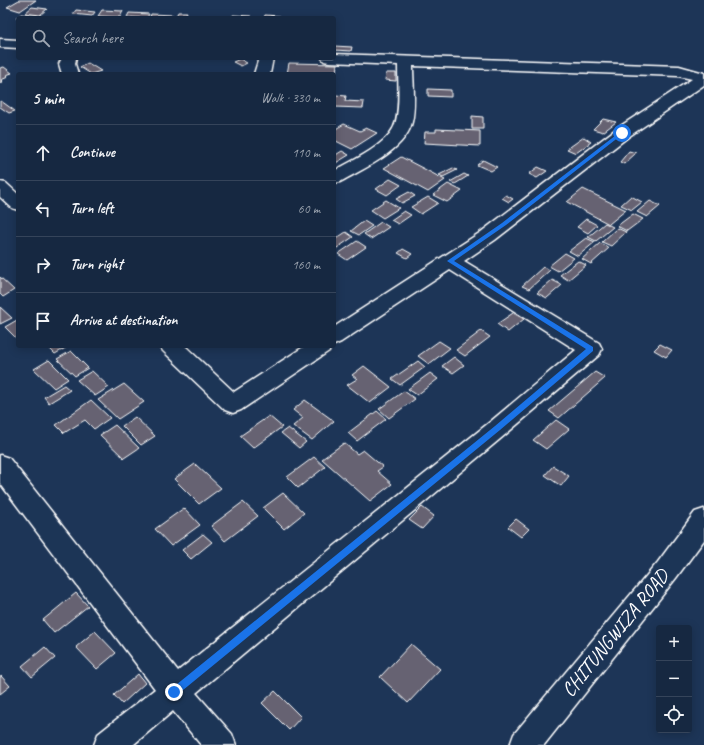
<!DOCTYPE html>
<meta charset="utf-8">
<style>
body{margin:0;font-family:Caveat,sans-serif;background:#1f3048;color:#f1f3f6}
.controls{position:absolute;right:12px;bottom:12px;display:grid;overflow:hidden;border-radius:4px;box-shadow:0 2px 10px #0003}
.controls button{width:36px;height:36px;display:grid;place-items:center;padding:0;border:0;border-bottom:1px solid #35445a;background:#162841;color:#f1f3f6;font:20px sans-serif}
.stop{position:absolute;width:12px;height:12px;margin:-9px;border:3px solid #1a73e8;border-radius:50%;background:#fff}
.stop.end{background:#1a73e8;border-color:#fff;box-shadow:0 1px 4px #0008}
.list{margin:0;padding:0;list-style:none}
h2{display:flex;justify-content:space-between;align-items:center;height:52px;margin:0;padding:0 16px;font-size:17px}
h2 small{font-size:13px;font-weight:400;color:#9ea6b1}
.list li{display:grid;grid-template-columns:26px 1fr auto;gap:12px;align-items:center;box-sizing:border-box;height:56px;padding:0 16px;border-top:1px solid #35445a}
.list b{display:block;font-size:15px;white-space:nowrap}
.list em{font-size:13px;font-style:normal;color:#9ea6b1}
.icon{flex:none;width:22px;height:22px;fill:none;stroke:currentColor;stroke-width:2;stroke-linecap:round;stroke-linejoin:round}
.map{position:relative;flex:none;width:704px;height:745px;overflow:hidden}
.search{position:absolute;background:#162841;box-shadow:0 2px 10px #0003;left:16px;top:16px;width:320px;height:44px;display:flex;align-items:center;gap:10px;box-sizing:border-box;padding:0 14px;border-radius:4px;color:#9ea6b1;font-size:15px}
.panel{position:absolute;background:#162841;box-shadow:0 2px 10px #0003;left:16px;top:72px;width:320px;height:276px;border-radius:4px}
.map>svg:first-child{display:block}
.building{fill:#666272;stroke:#fff}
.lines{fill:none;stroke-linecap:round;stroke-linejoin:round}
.minor-casing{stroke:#fff;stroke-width:3}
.major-casing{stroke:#fff;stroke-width:3}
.minor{fill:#1d3557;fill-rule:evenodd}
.major{fill:#1d3557;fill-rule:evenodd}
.route{fill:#1a73e8}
.labels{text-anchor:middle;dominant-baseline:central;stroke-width:3.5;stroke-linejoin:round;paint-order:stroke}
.near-street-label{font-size:20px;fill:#fff;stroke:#1d3557}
</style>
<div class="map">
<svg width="704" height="745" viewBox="0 0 704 745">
<rect width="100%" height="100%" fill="#1d3557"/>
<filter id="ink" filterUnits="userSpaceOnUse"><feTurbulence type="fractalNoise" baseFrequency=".025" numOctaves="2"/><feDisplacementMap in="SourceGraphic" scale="8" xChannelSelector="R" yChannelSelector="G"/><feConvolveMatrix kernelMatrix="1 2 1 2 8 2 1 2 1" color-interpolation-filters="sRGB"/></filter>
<g filter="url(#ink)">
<g class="building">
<path d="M 19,0 L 36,0 L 20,11 L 7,7 Z"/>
<path d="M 32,7 L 47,9 L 40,15 L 25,13 Z"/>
<path d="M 76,10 L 95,12 L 92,16 L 73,14 Z"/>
<path d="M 102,10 L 123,11 L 120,17 L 98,16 Z"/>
<path d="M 178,12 L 187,12 L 185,18 L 175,18 Z"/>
<path d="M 129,13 L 149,14 L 147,18 L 127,17 Z"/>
<path d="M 21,14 L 38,16 L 35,18 L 16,18 Z"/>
<path d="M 151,14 L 173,15 L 171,18 L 150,17 Z"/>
<path d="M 233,15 L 251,16 L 250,18 L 232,18 Z"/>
<path d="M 265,15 L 280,16 L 280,18 L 264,18 Z"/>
<path d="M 334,46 L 352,47 L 351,51 L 334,50 Z"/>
<path d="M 240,59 L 247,63 L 241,66 L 233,62 Z"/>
<path d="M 88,63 L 101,71 L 91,74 L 80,67 Z"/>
<path d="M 289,63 L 337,64 L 336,74 L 287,74 Z"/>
<path d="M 4,67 L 12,73 L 6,75 L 8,77 L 1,80 L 3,82 L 0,83 L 0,68 Z"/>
<path d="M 386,73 L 396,73 L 396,81 L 385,80 Z"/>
<path d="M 428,89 L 451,90 L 451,97 L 428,96 Z"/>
<path d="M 336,95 L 346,96 L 345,101 L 364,102 L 363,108 L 334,107 Z"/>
<path d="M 0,101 L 1,101 L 15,111 L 9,113 L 0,107 Z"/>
<path d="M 472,116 L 483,117 L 483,129 L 472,129 Z"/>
<path d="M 603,119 L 616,122 L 603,132 L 593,129 Z"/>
<path d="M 344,124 L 360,131 L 366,128 L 377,133 L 352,149 L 334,140 L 334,136 L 336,134 L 334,133 L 334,130 Z"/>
<path d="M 436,129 L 480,131 L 480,146 L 424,143 L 425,132 L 436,132 Z"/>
<path d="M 584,137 L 591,142 L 576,153 L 567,149 Z"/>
<path d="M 342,151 L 349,155 L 334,164 L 334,156 Z"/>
<path d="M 629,151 L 636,153 L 624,164 L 620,162 Z"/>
<path d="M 401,157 L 430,172 L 445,180 L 428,192 L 384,168 Z"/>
<path d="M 483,160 L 497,167 L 491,171 L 477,165 Z"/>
<path d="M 538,167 L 547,171 L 537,178 L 529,174 Z"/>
<path d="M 453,168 L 457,170 L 443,177 L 439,175 Z"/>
<path d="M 464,174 L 468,176 L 455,184 L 450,182 Z"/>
<path d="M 390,179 L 401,185 L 387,195 L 376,189 Z"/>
<path d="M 448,184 L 462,191 L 447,202 L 433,195 Z"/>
<path d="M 583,189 L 626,210 L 609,224 L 567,202 Z"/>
<path d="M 409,192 L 415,196 L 402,203 L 396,199 Z"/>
<path d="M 506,195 L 513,199 L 509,202 L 502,198 Z"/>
<path d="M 631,196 L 642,202 L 632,210 L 621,205 Z"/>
<path d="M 428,197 L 438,203 L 421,214 L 411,207 Z"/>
<path d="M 386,200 L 399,208 L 383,218 L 371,210 Z"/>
<path d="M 650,201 L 660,206 L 647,217 L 637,212 Z"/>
<path d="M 404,211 L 411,215 L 398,224 L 391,220 Z"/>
<path d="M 633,214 L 643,219 L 627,231 L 617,226 Z"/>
<path d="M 586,219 L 597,225 L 588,233 L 577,227 Z"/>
<path d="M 364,221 L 372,226 L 359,235 L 351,231 Z"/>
<path d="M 381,222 L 389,227 L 371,239 L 364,234 Z"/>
<path d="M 605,223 L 613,227 L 596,241 L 588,237 Z"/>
<path d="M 617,228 L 626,232 L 611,246 L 602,242 Z"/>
<path d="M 346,232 L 353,237 L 334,250 L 334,240 Z"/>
<path d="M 586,238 L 595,242 L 578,256 L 569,251 Z"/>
<path d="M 357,241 L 366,247 L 347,260 L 338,254 Z"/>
<path d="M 600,243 L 609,248 L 591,264 L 582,259 Z"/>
<path d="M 403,249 L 412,254 L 407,258 L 398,253 Z"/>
<path d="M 565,253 L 574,258 L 558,271 L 549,266 Z"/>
<path d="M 578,261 L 586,265 L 568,280 L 560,275 Z"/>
<path d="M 543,267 L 550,270 L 529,289 L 522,286 Z"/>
<path d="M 0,277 L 14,290 L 3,297 L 0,294 Z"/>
<path d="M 552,280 L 562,285 L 547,298 L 537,293 Z"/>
<path d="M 0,307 L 12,318 L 0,324 Z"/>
<path d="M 513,313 L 524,319 L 508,332 L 497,324 Z"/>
<path d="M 17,320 L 18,321 L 18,340 L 5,327 Z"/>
<path d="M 481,331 L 490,337 L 465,356 L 456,350 Z"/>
<path d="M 439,341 L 450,348 L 429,364 L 418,356 Z"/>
<path d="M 660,344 L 672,350 L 666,357 L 654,350 Z"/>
<path d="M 47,346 L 69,346 L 55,354 Z"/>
<path d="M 71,351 L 88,368 L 75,376 L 57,359 Z"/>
<path d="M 454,357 L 464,365 L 453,373 L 442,366 Z"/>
<path d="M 49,360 L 68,379 L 54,388 L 34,369 Z"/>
<path d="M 418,361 L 425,367 L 400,385 L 392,379 Z"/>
<path d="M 364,366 L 391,387 L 370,403 L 347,385 L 357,379 L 352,375 Z"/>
<path d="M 92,371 L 109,387 L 95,396 L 77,380 Z"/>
<path d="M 595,372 L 605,378 L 559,418 L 549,411 Z"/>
<path d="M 430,373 L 438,379 L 417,395 L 408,389 Z"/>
<path d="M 124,384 L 144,402 L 118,419 L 98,400 Z"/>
<path d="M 64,385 L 70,390 L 49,403 L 44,397 Z"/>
<path d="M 404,391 L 415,399 L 389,418 L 379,409 Z"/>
<path d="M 91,400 L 110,418 L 94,429 L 85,420 L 64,433 L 56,425 Z"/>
<path d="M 305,400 L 334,421 L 312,440 L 293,426 L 303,418 L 293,410 Z"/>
<path d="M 377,411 L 386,419 L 357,441 L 348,433 Z"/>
<path d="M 269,416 L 282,427 L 253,448 L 240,436 Z"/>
<path d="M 135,417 L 155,436 L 141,445 L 122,426 Z"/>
<path d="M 556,420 L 569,429 L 546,449 L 533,440 Z"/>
<path d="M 115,425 L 139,448 L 124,458 L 100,435 Z"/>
<path d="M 288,428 L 306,442 L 299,448 L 281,433 Z"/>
<path d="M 344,443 L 357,454 L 363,450 L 383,467 L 377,471 L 392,484 L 370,501 L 322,459 Z"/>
<path d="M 314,457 L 325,467 L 298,488 L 287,477 Z"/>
<path d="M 195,464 L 221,488 L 199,504 L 174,479 Z"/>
<path d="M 553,466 L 569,476 L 561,486 L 545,475 Z"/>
<path d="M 283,493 L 304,513 L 284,529 L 263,508 Z"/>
<path d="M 243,502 L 258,516 L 225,541 L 211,526 Z"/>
<path d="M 422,507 L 434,516 L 422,529 L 409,520 Z"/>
<path d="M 184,508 L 200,525 L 171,546 L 155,529 Z"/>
<path d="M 516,519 L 529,529 L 521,537 L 508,527 Z"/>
<path d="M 203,534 L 212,542 L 191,559 L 182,550 Z"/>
<path d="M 76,593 L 88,606 L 54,633 L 43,620 Z"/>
<path d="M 95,631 L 116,653 L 97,669 L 76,647 Z"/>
<path d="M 411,644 L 440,669 L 408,703 L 380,677 Z"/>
<path d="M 45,647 L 55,658 L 32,677 L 22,666 Z"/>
<path d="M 138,674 L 145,683 L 122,704 L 114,695 Z"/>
<path d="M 1,676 L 10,686 L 0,694 L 0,678 Z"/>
<path d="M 275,691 L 301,717 L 289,730 L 262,703 Z"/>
</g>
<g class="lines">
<defs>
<g id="minor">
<path d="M 0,39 L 18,40 L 18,48 L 0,47 Z"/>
<path d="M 334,54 L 679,66 L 704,73 L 704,85 L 628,137 L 495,240 L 464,261 L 599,343 L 602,349 L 599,355 L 506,434 L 196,693 L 232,734 L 236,745 L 201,745 L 173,711 L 133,745 L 94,745 L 98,734 L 155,689 L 0,483 L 0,455 L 9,458 L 178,671 L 490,422 L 576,350 L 450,270 L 341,342 L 334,345 L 334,327 L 481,232 L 616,129 L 692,79 L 678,76 L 413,66 C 413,82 416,106 412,122 C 406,150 363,169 340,182 L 334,183 L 334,171 C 353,160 391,144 396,121 C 400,104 398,83 398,65 L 329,62 L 324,61 L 322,58 L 334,58 Z"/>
<path d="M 62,58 L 76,58 L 75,64 L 78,74 L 62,74 L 59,64 Z"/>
<path d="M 259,58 L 273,58 L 270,74 L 254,74 Z"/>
<path d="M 0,182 L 6,183 L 18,194 L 18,210 L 12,208 L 0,197 Z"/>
<path d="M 160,346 L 185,346 L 234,392 L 305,346 L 332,346 L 329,351 L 241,410 L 233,413 L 225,410 L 163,351 Z"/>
</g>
<path id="major" d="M 704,509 L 704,540 L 676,578 L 544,745 L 510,745 L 514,734 L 658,562 L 695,512 Z"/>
</defs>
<use href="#minor" class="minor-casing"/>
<use href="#major" class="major-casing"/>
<use href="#minor" class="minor"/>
<use href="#major" class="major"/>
</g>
</g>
<path class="route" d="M 620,132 L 624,133 L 506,225 L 454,261 L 593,347 L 593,351 L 500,430 L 177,695 L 171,695 L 171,689 L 495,426 L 586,349 L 447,261 L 502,223 Z"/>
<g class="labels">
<g class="near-street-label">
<text transform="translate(615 633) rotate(-51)">CHITUNGWIZA ROAD</text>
</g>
</g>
</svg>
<div class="controls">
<button>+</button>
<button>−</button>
<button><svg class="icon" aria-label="locate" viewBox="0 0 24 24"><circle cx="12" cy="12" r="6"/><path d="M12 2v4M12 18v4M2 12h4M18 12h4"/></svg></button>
</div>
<div class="stop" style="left:622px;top:133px"></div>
<div class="stop end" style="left:174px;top:692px"></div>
<div class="search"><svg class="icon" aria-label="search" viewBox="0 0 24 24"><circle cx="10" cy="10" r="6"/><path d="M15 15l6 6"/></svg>Search here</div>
<section class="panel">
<h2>5 min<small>Walk · 330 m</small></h2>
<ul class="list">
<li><svg class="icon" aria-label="ahead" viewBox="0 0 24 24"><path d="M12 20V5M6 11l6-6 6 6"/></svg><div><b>Continue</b></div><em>110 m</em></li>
<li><svg class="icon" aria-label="left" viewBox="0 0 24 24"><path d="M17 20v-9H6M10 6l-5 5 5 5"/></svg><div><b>Turn left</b></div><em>60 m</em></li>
<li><svg class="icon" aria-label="right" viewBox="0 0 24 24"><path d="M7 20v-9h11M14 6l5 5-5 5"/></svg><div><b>Turn right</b></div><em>160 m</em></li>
<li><svg class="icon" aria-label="arrive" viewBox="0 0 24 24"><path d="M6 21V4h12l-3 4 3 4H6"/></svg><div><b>Arrive at destination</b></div></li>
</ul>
</section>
</div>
